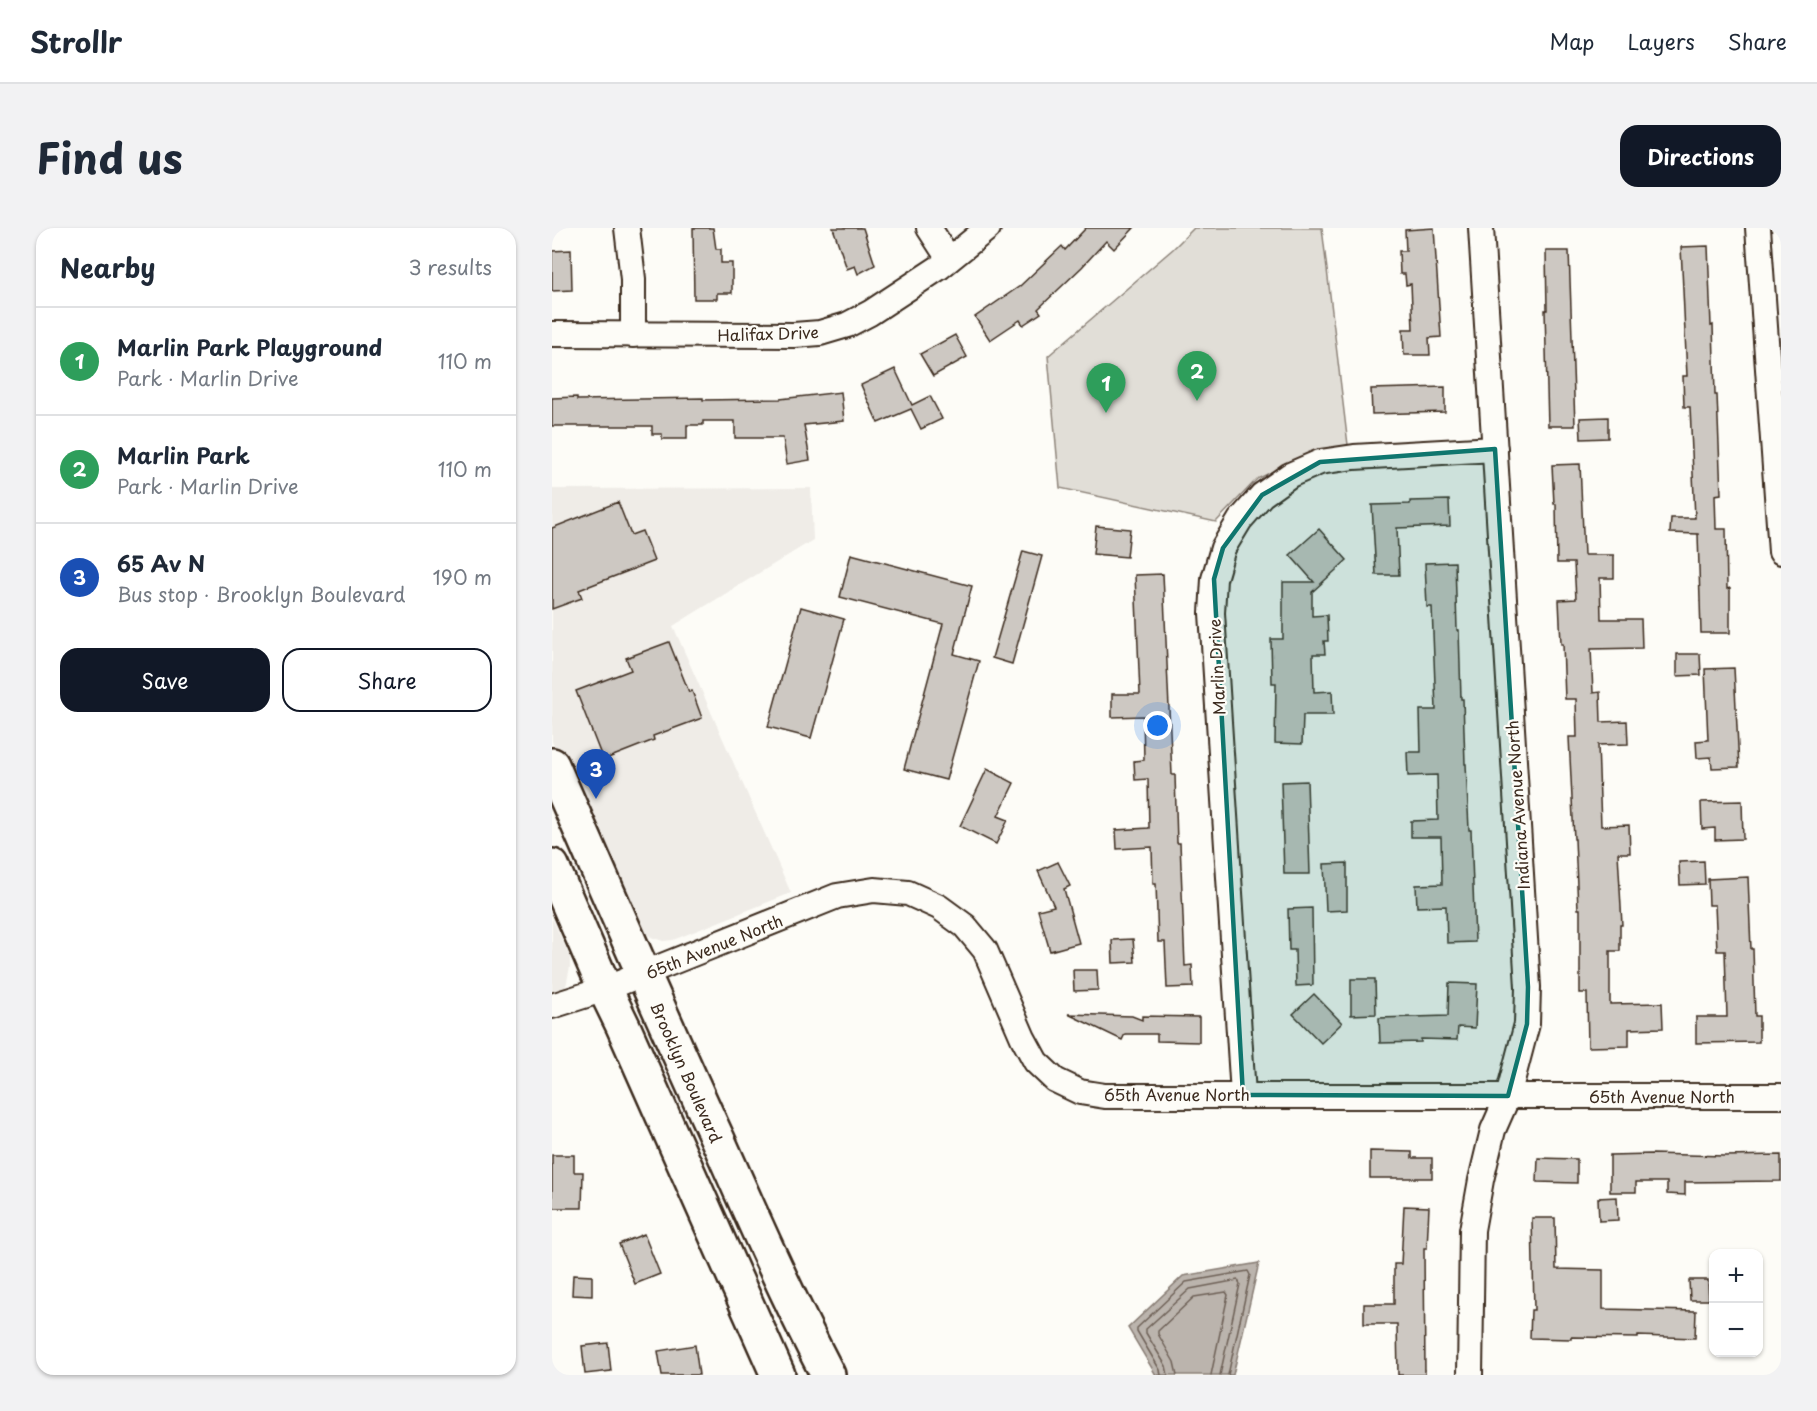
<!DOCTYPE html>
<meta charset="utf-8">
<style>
body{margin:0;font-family:"Playpen Sans",sans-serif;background:#f2f2f3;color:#1f2937}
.controls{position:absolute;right:18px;bottom:18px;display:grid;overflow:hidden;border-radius:12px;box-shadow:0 2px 4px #0004}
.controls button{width:54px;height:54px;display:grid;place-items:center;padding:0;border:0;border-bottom:2px solid #e0e1e3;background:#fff;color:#1f2937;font:30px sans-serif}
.you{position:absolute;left:606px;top:498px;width:21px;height:21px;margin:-15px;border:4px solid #fff;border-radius:50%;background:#1a73e8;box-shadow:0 0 0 9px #1a73e833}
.badge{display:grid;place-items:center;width:39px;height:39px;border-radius:50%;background:#111827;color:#fff;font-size:20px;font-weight:700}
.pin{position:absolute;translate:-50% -50px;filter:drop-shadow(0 2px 3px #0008)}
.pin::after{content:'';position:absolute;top:32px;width:21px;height:18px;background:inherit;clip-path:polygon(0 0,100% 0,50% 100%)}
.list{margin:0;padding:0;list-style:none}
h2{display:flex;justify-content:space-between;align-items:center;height:78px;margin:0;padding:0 24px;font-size:26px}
h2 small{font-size:20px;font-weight:400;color:#747a83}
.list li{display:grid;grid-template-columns:39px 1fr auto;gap:18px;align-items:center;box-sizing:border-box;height:108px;padding:0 24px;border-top:2px solid #e0e1e3}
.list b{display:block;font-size:22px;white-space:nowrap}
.list p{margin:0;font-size:20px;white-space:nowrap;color:#747a83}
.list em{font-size:20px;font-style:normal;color:#747a83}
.actions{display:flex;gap:12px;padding:18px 24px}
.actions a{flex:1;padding:14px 0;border:2px solid #111827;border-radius:18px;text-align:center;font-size:21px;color:#111827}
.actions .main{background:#111827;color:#fff}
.map{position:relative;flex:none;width:1229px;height:1147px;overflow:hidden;border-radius:18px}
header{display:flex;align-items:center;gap:36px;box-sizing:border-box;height:84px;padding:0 30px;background:#fff;border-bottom:2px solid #e0e1e3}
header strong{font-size:28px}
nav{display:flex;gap:33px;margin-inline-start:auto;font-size:21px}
.intro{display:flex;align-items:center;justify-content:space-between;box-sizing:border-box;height:144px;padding:0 36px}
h1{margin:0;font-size:42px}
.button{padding:15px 27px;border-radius:18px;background:#111827;color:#fff;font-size:21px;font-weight:700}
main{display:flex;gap:36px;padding:0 36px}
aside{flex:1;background:#fff;border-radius:18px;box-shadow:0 2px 4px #0004}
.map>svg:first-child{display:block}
.built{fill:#efece7}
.green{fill:#e1ded7;stroke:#8e847a;stroke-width:1.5}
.water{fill:#bbb4ad;stroke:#887d74;stroke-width:1.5}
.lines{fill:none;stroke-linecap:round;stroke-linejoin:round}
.shore{stroke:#6e6157;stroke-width:1.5}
.building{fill:#cdc8c2;stroke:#3b2a1e;stroke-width:1.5}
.street-casing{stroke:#3b2a1e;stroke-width:28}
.secondary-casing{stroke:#3b2a1e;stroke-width:38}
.street{stroke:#fdfcf7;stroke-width:24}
.secondary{stroke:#fdfcf7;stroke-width:33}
.marked{fill:#0f766e;fill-opacity:0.2;stroke:#0f766e;stroke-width:4.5;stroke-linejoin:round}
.labels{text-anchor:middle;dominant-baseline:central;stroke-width:4.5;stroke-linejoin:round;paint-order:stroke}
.street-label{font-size:16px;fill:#3b2a1e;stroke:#fdfcf7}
</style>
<header>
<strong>Strollr</strong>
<nav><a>Map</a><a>Layers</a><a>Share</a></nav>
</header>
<div class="intro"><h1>Find us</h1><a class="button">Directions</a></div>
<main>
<aside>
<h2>Nearby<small>3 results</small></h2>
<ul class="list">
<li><span class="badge" style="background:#2e9e5b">1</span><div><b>Marlin Park Playground</b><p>Park · Marlin Drive</p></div><em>110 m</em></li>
<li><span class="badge" style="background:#2e9e5b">2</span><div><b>Marlin Park</b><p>Park · Marlin Drive</p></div><em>110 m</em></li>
<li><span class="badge" style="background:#1a4fb4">3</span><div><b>65 Av N</b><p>Bus stop · Brooklyn Boulevard</p></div><em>190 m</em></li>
</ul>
<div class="actions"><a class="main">Save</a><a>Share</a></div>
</aside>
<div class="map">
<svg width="1229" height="1147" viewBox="0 0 1229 1147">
<rect width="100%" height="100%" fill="#fdfcf7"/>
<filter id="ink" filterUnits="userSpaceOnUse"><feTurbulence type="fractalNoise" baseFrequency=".0167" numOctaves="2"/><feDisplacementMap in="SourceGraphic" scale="12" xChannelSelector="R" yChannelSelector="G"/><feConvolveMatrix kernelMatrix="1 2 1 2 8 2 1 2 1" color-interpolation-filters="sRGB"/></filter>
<g filter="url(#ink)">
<g class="built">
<path d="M 259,260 L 261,312 L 121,398 L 239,665 L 121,712 L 111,713 L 99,709 L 86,699 L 76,686 L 0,513 L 0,261 Z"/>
<path d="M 0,690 L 18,729 L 18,739 L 14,758 L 0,771 Z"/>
</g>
<path class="green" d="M 642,0 L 770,0 L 796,217 L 756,226 L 705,251 L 664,294 L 508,260 L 496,128 L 621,21 Z"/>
<path class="water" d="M 707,1035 L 681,1147 L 604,1147 L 576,1100 L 631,1048 Z"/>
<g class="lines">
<g class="shore">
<path d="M 609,1147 L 608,1142 L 585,1103 L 585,1100 L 634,1054 L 696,1043 L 698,1047 L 676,1147"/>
<path d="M 616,1147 L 614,1138 L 594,1105 L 594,1101 L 638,1061 L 686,1052 L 688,1056 L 668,1147"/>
<path d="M 625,1147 L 622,1134 L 606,1106 L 606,1103 L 642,1069 L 674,1064 L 676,1067 L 659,1147"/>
</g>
</g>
<g class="building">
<path d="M 141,0 L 161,0 L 164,21 L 169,21 L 169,35 L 180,35 L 180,65 L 165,65 L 165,71 L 142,71 Z"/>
<path d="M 281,0 L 311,0 L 323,37 L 306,46 L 303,38 L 295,41 Z"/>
<path d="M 534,0 L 582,0 L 562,21 L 554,13 L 530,39 L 486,81 L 489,85 L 471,97 L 468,92 L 438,112 L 423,89 L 468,58 L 510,18 L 513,22 Z"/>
<path d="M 882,0 L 889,109 L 877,110 L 878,127 L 852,127 L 851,101 L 861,101 L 859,56 L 854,57 L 853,46 L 848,46 L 847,23 L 854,23 L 853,2 Z"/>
<path d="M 1156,18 L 1159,98 L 1161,97 L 1163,167 L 1165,167 L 1169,266 L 1163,267 L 1164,301 L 1174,301 L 1175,361 L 1178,360 L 1178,405 L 1149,405 L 1146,306 L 1118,305 L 1119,290 L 1143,290 L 1138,179 L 1132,179 L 1131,148 L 1135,148 L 1129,19 Z"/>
<path d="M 19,22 L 20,62 L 0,63 L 0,23 Z"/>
<path d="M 994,23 L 1017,23 L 1023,198 L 996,198 L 993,82 L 995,82 Z"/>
<path d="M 403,107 L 415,129 L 381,148 L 368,126 Z"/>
<path d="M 343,141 L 360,177 L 378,168 L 390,191 L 369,201 L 359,181 L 326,195 L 309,157 Z"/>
<path d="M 893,159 L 893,184 L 820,186 L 819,161 Z"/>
<path d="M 289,164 L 292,193 L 252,197 L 258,232 L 235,236 L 231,210 L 183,210 L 183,193 L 151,193 L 151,197 L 135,197 L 135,211 L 110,211 L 110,206 L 100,206 L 100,198 L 0,198 L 0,170 L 25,169 L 25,172 L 151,170 L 151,172 L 228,171 Z"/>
<path d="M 1056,189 L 1056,210 L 1029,211 L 1028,190 Z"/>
<path d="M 1028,236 L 1032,327 L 1062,327 L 1062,350 L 1048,350 L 1049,391 L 1089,391 L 1090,420 L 1039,421 L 1041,465 L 1048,464 L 1049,494 L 1075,493 L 1076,516 L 1046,517 L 1049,598 L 1077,597 L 1078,625 L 1066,625 L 1070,697 L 1068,697 L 1068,723 L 1058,723 L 1058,776 L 1110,775 L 1111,800 L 1077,801 L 1077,818 L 1036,819 L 1035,765 L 1028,765 L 1028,681 L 1026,681 L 1023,611 L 1022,611 L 1017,509 L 1025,509 L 1024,471 L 1013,471 L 1011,416 L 1009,416 L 1007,372 L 1024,371 L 1022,335 L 1005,335 L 1004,276 L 1002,276 L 1000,237 Z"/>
<path d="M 897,272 L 898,298 L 845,300 L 847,347 L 824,347 L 820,277 L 858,276 L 858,273 Z"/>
<path d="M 66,274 L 79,307 L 90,303 L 102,333 L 27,362 L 30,370 L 0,381 L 0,300 Z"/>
<path d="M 544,298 L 578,301 L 575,329 L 541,326 Z"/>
<path d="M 767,301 L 795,332 L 760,364 L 760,388 L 775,387 L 776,413 L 772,413 L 773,426 L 761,426 L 762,464 L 780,463 L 781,487 L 751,487 L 750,516 L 723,515 L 724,455 L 720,455 L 719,411 L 731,411 L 731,354 L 762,354 L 738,327 Z"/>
<path d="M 471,323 L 490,328 L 460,436 L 440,430 Z"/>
<path d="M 299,326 L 420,358 L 402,426 L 427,433 L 394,552 L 352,541 L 391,396 L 288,369 Z"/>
<path d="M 903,334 L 905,402 L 907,402 L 909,471 L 911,471 L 913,536 L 914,536 L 917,602 L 919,602 L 923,714 L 895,715 L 894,678 L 865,679 L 864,657 L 890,656 L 889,609 L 859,609 L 859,593 L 886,592 L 885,547 L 856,548 L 855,524 L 869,524 L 868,482 L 884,482 L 880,379 L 875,379 L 873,335 Z"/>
<path d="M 611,346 L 620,547 L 623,547 L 625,615 L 628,615 L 633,738 L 640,737 L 641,759 L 615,760 L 613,714 L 606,714 L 604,656 L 601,656 L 600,619 L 565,621 L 564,602 L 597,600 L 596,551 L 583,552 L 582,533 L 592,532 L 591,488 L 560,489 L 560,466 L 588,466 L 583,347 Z"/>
<path d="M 249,379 L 292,391 L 259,510 L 216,499 Z"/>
<path d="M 117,414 L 137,464 L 140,463 L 150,490 L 101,508 L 102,512 L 51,532 L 24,463 L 79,442 L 74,430 Z"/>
<path d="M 1125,426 L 1148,426 L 1149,447 L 1125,448 Z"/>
<path d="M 1182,440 L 1187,539 L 1160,540 L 1159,529 L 1145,530 L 1144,513 L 1156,512 L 1153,441 Z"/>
<path d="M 435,541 L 462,555 L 446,588 L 456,592 L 444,616 L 408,598 Z"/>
<path d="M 755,553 L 758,646 L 732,646 L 729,554 Z"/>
<path d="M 1190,573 L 1191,611 L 1163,612 L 1163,600 L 1150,601 L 1149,574 Z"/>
<path d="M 1152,633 L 1153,656 L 1128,657 L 1127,634 Z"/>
<path d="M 506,634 L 518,658 L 512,661 L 527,715 L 498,723 L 486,682 L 502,678 L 486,643 Z"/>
<path d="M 795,635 L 795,682 L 774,683 L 772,636 Z"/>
<path d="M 1196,649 L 1199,721 L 1201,721 L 1203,788 L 1207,788 L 1207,814 L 1144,815 L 1144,789 L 1175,789 L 1173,723 L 1165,723 L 1163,677 L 1157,677 L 1156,651 Z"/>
<path d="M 760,680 L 761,757 L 744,758 L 743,722 L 737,722 L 736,681 Z"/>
<path d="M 581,711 L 583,734 L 561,735 L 560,712 Z"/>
<path d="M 521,742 L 545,742 L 546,762 L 522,763 Z"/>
<path d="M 799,751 L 823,751 L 824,786 L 799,787 Z"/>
<path d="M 897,755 L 925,756 L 923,800 L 906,799 L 905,812 L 869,811 L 869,814 L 828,815 L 827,790 L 896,788 Z"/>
<path d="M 762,766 L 790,795 L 769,815 L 741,786 Z"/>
<path d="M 516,786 L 580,788 L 590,792 L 590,788 L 647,789 L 647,814 L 605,813 L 605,806 L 573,806 L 570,812 Z"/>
<path d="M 818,923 L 860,924 L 860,930 L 880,930 L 880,950 L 818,950 Z"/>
<path d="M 1100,926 L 1172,928 L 1229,927 L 1229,953 L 1133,954 L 1133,967 L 1115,966 L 1115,954 L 1084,954 L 1084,964 L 1058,964 L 1058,927 Z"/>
<path d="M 0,927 L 22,927 L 22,944 L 31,944 L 30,980 L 0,980 Z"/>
<path d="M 986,930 L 1025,931 L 1025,955 L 985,954 Z"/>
<path d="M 1065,969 L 1066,992 L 1047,993 L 1046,970 Z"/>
<path d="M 852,978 L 877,979 L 875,1020 L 872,1020 L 873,1147 L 846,1147 L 845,1096 L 812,1096 L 812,1076 L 842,1076 L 842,1036 L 849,1036 Z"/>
<path d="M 980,990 L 1003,990 L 1004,1041 L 1051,1042 L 1051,1081 L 1144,1083 L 1143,1110 L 1086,1108 L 1086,1110 L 1019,1109 L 1019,1111 L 978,1110 L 979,1082 L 982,1082 Z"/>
<path d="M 92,1006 L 108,1046 L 83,1056 L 67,1016 Z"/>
<path d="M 21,1047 L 40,1048 L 40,1068 L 20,1067 Z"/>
<path d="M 1137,1052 L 1156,1052 L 1157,1072 L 1138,1072 Z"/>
<path d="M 56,1115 L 59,1143 L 33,1146 L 30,1118 Z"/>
<path d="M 143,1117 L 147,1147 L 110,1147 L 106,1123 Z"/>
</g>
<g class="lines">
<defs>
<g id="street">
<path d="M 75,0 L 81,51 L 81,107"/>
<path d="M 377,0 L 397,31"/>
<path d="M 1206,0 L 1229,324"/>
<path d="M 0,106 L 242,107 L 268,105 L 295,97 L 318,85 L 388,39 L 436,0"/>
<path d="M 0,778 L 53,761 L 285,668 L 322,662 L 356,665 L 387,679 L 413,698 L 433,722 L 471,810 L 484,834 L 503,852 L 528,864 L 553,868 L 1229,868"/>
<path d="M 691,867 L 660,385 L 662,351 L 671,320 L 688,292 L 710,267 L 738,247 L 768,234 L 802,229 L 943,221"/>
<path d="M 918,1147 L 920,1002 L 929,952 L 941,902 L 956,868 L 975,796 L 976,759 L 929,0"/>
</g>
<g id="secondary">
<path d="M 0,537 C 55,662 109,788 166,912 C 201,991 236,1070 276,1147"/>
<path d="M 0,638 L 53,761 L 71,798 L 226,1147"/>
</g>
</defs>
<use href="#street" class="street-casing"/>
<use href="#secondary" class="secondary-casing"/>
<use href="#street" class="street"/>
<use href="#secondary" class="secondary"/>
</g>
</g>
<path class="marked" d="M 943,221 L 976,759 L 975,796 L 956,868 L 691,867 L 662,351 L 671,320 L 710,267 L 768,234 Z"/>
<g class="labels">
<g class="street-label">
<text transform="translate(216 105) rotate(-2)">Halifax Drive</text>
<text transform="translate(664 439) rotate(-93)">Marlin Drive</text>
<text transform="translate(965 577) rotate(-94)">Indiana Avenue North</text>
<text transform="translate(162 718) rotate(-22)">65th Avenue North</text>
<text transform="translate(135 844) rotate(66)">Brooklyn Boulevard</text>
<text x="625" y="866">65th Avenue North</text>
<text x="1110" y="868">65th Avenue North</text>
</g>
</g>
</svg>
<div class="controls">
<button>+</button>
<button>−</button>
</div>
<div class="you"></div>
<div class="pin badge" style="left:554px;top:185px;background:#2e9e5b">1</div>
<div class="pin badge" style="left:645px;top:173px;background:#2e9e5b">2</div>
<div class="pin badge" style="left:44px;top:571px;background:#1a4fb4">3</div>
</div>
</main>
